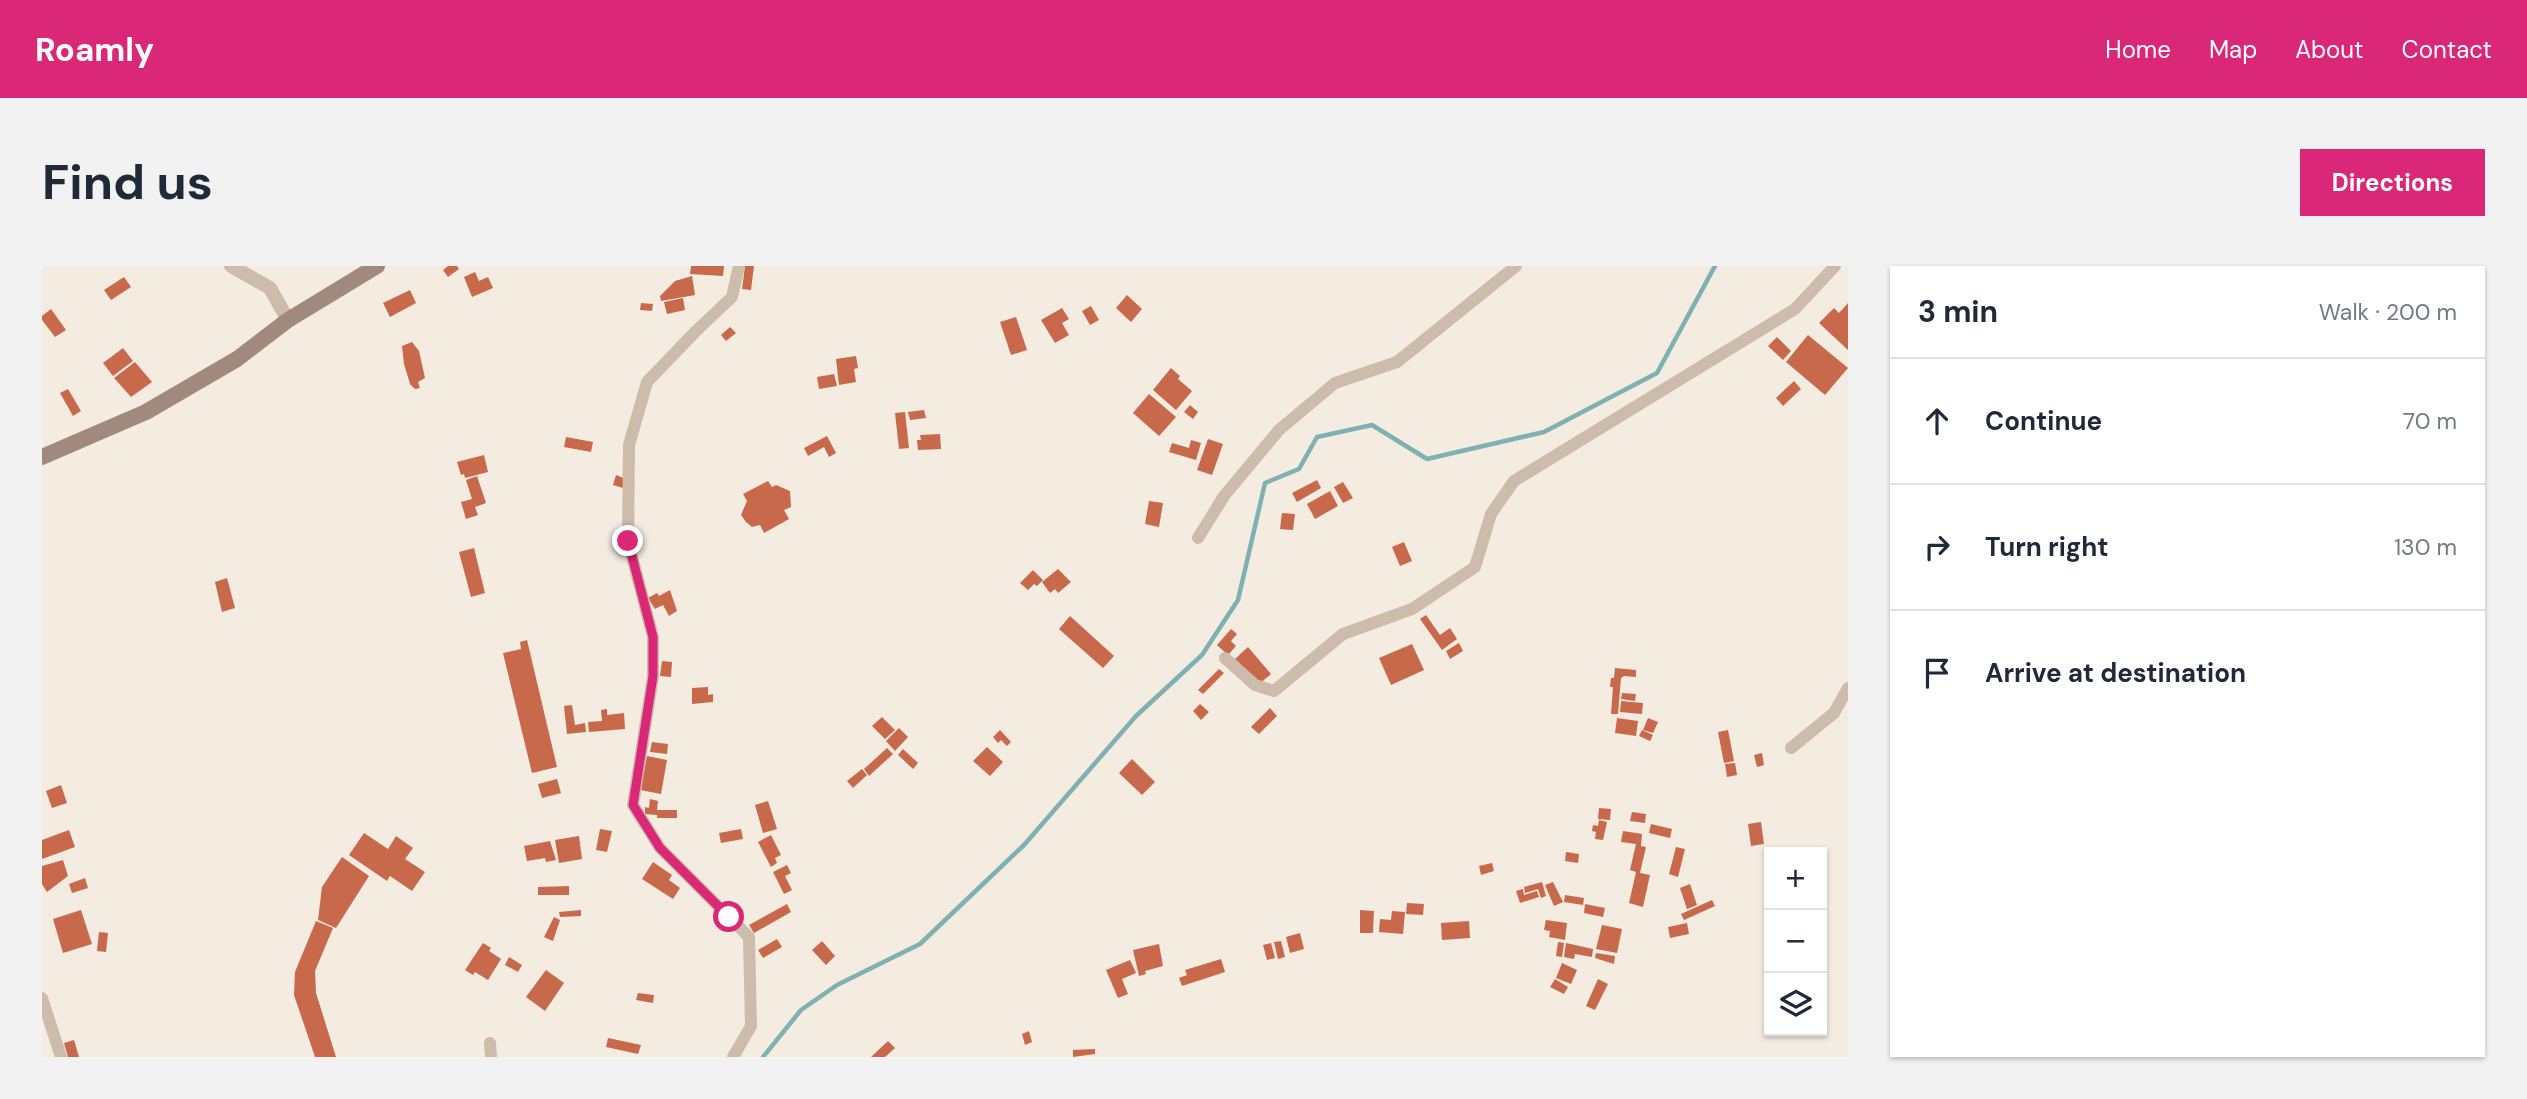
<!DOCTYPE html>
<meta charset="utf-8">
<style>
body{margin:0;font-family:"DM Sans",sans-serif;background:#f2f2f3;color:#1f2937}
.controls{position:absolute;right:21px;bottom:21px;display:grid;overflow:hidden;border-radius:0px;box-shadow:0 2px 5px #0004}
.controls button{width:63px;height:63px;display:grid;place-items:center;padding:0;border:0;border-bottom:2px solid #e0e1e3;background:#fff;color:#1f2937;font:35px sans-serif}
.stop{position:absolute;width:21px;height:21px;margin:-16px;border:5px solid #db2777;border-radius:50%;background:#fff}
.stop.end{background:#db2777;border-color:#fff;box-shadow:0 2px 7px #0008}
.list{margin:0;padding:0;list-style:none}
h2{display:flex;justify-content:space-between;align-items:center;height:91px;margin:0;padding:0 28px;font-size:30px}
h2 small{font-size:23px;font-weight:400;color:#747a83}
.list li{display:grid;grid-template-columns:46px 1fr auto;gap:21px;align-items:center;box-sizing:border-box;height:126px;padding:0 28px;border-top:2px solid #e0e1e3}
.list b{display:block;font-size:26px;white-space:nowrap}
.list em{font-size:23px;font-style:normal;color:#747a83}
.icon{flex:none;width:38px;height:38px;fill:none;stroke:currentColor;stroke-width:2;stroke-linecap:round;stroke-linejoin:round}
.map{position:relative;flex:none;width:1806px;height:791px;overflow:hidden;border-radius:0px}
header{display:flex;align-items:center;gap:42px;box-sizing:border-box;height:98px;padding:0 35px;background:#db2777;color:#fff}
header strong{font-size:33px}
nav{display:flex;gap:38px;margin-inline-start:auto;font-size:24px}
.intro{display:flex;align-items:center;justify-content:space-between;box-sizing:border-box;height:168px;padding:0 42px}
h1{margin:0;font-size:49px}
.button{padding:18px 32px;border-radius:0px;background:#db2777;color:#fff;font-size:24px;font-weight:700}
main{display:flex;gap:42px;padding:0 42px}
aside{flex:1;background:#fff;border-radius:0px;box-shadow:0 2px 5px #0004}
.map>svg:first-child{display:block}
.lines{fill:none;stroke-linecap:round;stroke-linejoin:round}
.stream{stroke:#7fb0b2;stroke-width:4.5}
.building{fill:#c8694b}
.minor{stroke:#cdbbac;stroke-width:12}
.tertiary{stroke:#cdbbac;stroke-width:14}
.secondary{stroke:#a18a7d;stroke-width:16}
.route{stroke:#db2777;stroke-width:9}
</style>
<header>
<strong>Roamly</strong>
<nav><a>Home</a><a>Map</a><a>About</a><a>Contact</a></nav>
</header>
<div class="intro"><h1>Find us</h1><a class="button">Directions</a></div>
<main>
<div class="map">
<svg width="1806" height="791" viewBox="0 0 1806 791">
<rect width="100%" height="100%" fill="#f4ebe1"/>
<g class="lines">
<path class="stream" d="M 721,791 L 759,744 L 795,719 L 878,678 L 982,579 L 1094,450 L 1160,389 L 1196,334 L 1223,217 L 1257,203 L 1275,171 L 1330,159 L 1385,193 L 1502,166 L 1615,107 L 1673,0"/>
</g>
<g class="building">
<path d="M 406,0 L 415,0 L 417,3 L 406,11 L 401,4 Z"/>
<path d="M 649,0 L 682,0 L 681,10 L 648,8 Z"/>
<path d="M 703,0 L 712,0 L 709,24 L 700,23 Z"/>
<path d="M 433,6 L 437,15 L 446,11 L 451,22 L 430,31 L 422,11 Z"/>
<path d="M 650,10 L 653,29 L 619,35 L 618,30 L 633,15 Z"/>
<path d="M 82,11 L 89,21 L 69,34 L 62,24 Z"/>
<path d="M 368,24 L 374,37 L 348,51 L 341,37 Z"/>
<path d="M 1085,29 L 1100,43 L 1089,56 L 1074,42 Z"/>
<path d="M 641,32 L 643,44 L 625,48 L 622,36 Z"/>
<path d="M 599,37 L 611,38 L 610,45 L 598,44 Z"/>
<path d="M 1806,37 L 1806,84 L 1777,57 L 1792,42 L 1797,47 Z"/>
<path d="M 1049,40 L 1057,54 L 1048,59 L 1040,45 Z"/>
<path d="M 1020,42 L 1027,53 L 1020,57 L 1027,69 L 1013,77 L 999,54 Z"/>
<path d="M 9,43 L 24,64 L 13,71 L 0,54 L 0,50 Z"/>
<path d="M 974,51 L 985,84 L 969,89 L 958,56 Z"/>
<path d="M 688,61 L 694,67 L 684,75 L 679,69 Z"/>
<path d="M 1766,69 L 1806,102 L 1783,129 L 1744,96 Z"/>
<path d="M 1735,71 L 1749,85 L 1741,94 L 1726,80 Z"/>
<path d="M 370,76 L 377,85 L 383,112 L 376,116 L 378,122 L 373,123 L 368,118 L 362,98 L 360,80 Z"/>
<path d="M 81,82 L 91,95 L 71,110 L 61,97 Z"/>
<path d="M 814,90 L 816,102 L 812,103 L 814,116 L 797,119 L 794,93 Z"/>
<path d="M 93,96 L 110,116 L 89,131 L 72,112 Z"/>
<path d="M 1129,102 L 1138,110 L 1136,113 L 1150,125 L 1134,144 L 1111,124 Z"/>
<path d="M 792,108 L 795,120 L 777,123 L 775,111 Z"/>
<path d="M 1752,115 L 1759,123 L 1741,140 L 1734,132 Z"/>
<path d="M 26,123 L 39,145 L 31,150 L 18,127 Z"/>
<path d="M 1107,128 L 1134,151 L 1117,170 L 1091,147 Z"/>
<path d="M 1148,139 L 1156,146 L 1151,153 L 1142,146 Z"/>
<path d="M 882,144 L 884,152 L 868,154 L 866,146 Z"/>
<path d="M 863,146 L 867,182 L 857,183 L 853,147 Z"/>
<path d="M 898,168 L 899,183 L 876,184 L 875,174 L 879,174 L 878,169 Z"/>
<path d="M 785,170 L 794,187 L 787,191 L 782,181 L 766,190 L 762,182 Z"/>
<path d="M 524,171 L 551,176 L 549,186 L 522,181 Z"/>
<path d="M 1166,173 L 1181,178 L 1170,209 L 1155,204 Z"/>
<path d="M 1149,174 L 1159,177 L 1154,194 L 1127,186 L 1130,177 L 1147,182 Z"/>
<path d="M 442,189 L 446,206 L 423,212 L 422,208 L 419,209 L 415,196 Z"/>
<path d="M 574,209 L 584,213 L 581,222 L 571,219 Z"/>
<path d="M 435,210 L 444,237 L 433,241 L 436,249 L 424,253 L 419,236 L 430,233 L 424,214 Z"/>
<path d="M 1275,214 L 1279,222 L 1255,236 L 1250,227 Z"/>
<path d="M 726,215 L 730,221 L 734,219 L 748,225 L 749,241 L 742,244 L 747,253 L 722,267 L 718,259 L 710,261 L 704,256 L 699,249 L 705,235 L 701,228 Z"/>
<path d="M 1301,216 L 1311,232 L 1301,237 L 1292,221 Z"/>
<path d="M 1288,225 L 1296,240 L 1273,253 L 1265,238 Z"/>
<path d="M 1107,235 L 1121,237 L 1117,261 L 1103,258 Z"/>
<path d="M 1240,247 L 1253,248 L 1251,264 L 1238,263 Z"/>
<path d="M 1362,276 L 1370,295 L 1358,300 L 1350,281 Z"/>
<path d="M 432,282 L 443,327 L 429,331 L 417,286 Z"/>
<path d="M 1016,303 L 1029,316 L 1016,327 L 1013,323 L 1008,327 L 1000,316 Z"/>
<path d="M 991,304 L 1001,314 L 995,320 L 992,318 L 986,324 L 978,317 Z"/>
<path d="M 185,312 L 193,342 L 180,346 L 173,316 Z"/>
<path d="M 628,324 L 635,345 L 627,350 L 621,339 L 613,343 L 606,332 L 615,327 L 617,330 Z"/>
<path d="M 1384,349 L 1398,369 L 1408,362 L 1415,373 L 1400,384 L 1378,353 Z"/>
<path d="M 1028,350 L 1072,390 L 1061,402 L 1017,363 Z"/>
<path d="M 1189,363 L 1195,368 L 1189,375 L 1194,380 L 1186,389 L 1175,379 Z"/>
<path d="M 485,374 L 515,501 L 490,507 L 461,387 L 479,383 L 478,376 Z"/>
<path d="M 1417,377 L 1421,385 L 1408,393 L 1404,385 Z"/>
<path d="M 1370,378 L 1382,404 L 1349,419 L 1337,392 Z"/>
<path d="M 1206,381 L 1229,408 L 1216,419 L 1193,393 Z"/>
<path d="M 620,395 L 630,396 L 629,411 L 618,410 Z"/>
<path d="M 1573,402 L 1594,404 L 1594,411 L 1582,410 L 1579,412 L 1576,448 L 1569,448 L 1571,421 L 1568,421 L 1569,412 L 1572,412 Z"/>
<path d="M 1177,403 L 1182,407 L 1161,428 L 1156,424 Z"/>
<path d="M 666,421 L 666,429 L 671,428 L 671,436 L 650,438 L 650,422 Z"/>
<path d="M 1580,427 L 1594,428 L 1593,435 L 1579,433 Z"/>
<path d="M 1579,435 L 1601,437 L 1600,448 L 1578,446 Z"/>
<path d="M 1158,438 L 1167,446 L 1159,454 L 1151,445 Z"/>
<path d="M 530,439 L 533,459 L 543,457 L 544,466 L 525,468 L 522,440 Z"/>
<path d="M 1228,442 L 1235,450 L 1217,468 L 1209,461 Z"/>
<path d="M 565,443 L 565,449 L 582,447 L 583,463 L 547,466 L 546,456 L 560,455 L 559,444 Z"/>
<path d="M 840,451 L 853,464 L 843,473 L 830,460 Z"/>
<path d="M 1575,452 L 1596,455 L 1594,470 L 1573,467 Z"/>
<path d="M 1606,452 L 1616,456 L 1611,467 L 1601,464 Z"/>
<path d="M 857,462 L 866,471 L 853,485 L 844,475 Z"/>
<path d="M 958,464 L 969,476 L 965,480 L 959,474 L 956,477 L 951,471 Z"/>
<path d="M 1600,464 L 1611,469 L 1608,475 L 1597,470 Z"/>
<path d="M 1686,464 L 1692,495 L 1682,497 L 1676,466 Z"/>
<path d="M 610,476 L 626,478 L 625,488 L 608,486 Z"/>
<path d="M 945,481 L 961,496 L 948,510 L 931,495 Z"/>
<path d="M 845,482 L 851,488 L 827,510 L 822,503 Z"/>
<path d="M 861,483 L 876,497 L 871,503 L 856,489 Z"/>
<path d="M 1720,487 L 1722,499 L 1715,501 L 1712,489 Z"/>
<path d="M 605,490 L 625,494 L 619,528 L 598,524 Z"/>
<path d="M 1090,493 L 1113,516 L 1100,529 L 1077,507 Z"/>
<path d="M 1693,497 L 1695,509 L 1685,511 L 1683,498 Z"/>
<path d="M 820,503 L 825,509 L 811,522 L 805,515 Z"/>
<path d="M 515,513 L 519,527 L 500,532 L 496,518 Z"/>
<path d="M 19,519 L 25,537 L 10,542 L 4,525 Z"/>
<path d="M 608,533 L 616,535 L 615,544 L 635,544 L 635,552 L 615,552 L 615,549 L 603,548 L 603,541 L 607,542 Z"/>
<path d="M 726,535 L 735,563 L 721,567 L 713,539 Z"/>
<path d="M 1557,542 L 1569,543 L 1568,554 L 1556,553 Z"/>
<path d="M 1590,546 L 1604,548 L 1603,557 L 1588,555 Z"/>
<path d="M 1557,554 L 1565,556 L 1561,574 L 1553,573 L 1554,566 L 1550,565 L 1551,559 L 1556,560 Z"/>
<path d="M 1719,556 L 1722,578 L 1709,580 L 1706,558 Z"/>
<path d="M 1609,558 L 1630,563 L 1628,572 L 1607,567 Z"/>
<path d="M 558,563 L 570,565 L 565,586 L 554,584 Z"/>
<path d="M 699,563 L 701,573 L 679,577 L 677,567 Z"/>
<path d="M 27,564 L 33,581 L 0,593 L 0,574 Z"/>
<path d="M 1581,565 L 1600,568 L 1599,580 L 1604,581 L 1598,607 L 1608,609 L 1601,641 L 1587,637 L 1594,606 L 1588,604 L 1594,578 L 1579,576 Z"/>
<path d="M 322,567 L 346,583 L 354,570 L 371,582 L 363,593 L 383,606 L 370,625 L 348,610 L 345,615 L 307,589 Z"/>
<path d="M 729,569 L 739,589 L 733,592 L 735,597 L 729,601 L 716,576 Z"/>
<path d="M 537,570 L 540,593 L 517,597 L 513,574 Z"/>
<path d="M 508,575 L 514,594 L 504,596 L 503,592 L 485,595 L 482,580 Z"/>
<path d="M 1634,581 L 1643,583 L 1636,611 L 1627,608 Z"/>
<path d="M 1524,586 L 1537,588 L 1536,597 L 1523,595 Z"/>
<path d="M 300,591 L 327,610 L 294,662 L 276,654 L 280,621 Z"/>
<path d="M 21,594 L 26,610 L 5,626 L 0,618 L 0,600 Z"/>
<path d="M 611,596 L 630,609 L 627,614 L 638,622 L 631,633 L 600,613 Z"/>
<path d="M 1450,597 L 1452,605 L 1439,609 L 1437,600 Z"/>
<path d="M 745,599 L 749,607 L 743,610 L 750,624 L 742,628 L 731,606 Z"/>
<path d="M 43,612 L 46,622 L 30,627 L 27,618 Z"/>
<path d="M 1500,616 L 1504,630 L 1499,632 L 1496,623 L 1483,627 L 1482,621 Z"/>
<path d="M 1511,616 L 1521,636 L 1512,640 L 1503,619 Z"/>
<path d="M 1648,618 L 1655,639 L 1645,643 L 1638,622 Z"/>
<path d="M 527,620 L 527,629 L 496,629 L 496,621 Z"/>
<path d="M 1481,623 L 1482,629 L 1495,625 L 1497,631 L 1478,637 L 1474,625 Z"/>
<path d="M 1523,629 L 1542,632 L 1541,639 L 1522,636 Z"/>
<path d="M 1670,634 L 1673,640 L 1642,654 L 1639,648 Z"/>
<path d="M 1365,637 L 1382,638 L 1381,649 L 1364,648 Z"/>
<path d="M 745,638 L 749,646 L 712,667 L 707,659 Z"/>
<path d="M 1543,638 L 1563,642 L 1561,651 L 1542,647 Z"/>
<path d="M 39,644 L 50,678 L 21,687 L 11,653 Z"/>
<path d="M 539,644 L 539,650 L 518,651 L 517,646 Z"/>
<path d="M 1318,644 L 1332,645 L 1331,667 L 1318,667 Z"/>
<path d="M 1350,645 L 1363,646 L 1361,668 L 1337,666 L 1338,653 L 1349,654 Z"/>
<path d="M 512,651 L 518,654 L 511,675 L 502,671 Z"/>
<path d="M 1504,654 L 1525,657 L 1523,674 L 1507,671 L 1508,665 L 1502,664 Z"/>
<path d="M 274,655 L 291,662 L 273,705 L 274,727 L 294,791 L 273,791 L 252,729 L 253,706 Z"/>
<path d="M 1427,655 L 1428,672 L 1400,674 L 1399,657 Z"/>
<path d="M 1645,657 L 1647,668 L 1628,672 L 1626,661 Z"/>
<path d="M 1560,659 L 1580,663 L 1575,687 L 1554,683 Z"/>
<path d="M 57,666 L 66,667 L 64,686 L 55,685 Z"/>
<path d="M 1258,667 L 1262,683 L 1248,687 L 1244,671 Z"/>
<path d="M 735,673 L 740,681 L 721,692 L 716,684 Z"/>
<path d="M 780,675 L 793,690 L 784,699 L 770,684 Z"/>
<path d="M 1239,675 L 1243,691 L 1236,693 L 1232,676 Z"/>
<path d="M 1516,676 L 1522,677 L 1520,691 L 1514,690 Z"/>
<path d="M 441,677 L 449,682 L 447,685 L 459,693 L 446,714 L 433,706 L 431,709 L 423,704 Z"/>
<path d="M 1229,677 L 1233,692 L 1225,694 L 1221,679 Z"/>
<path d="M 1524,677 L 1551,683 L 1550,691 L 1533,688 L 1532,693 L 1522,691 Z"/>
<path d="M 1117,678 L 1121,700 L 1103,705 L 1104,708 L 1097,710 L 1091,684 Z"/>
<path d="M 1554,687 L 1573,690 L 1572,698 L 1553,692 Z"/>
<path d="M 467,691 L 480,699 L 476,706 L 463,699 Z"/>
<path d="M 1179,693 L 1183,706 L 1140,720 L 1137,712 L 1145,709 L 1143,704 Z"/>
<path d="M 1088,694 L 1094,707 L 1080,713 L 1086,728 L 1076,732 L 1064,704 Z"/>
<path d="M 1520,697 L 1535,704 L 1529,718 L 1514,712 Z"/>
<path d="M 504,704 L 522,717 L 503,745 L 484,731 Z"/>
<path d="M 1513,713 L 1526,721 L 1522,728 L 1508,721 Z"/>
<path d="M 1556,713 L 1566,718 L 1553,744 L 1544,740 Z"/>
<path d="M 596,727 L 612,729 L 611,737 L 594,734 Z"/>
<path d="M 987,765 L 990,776 L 983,779 L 980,768 Z"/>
<path d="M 566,772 L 599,779 L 596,788 L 564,781 Z"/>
<path d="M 32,774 L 37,791 L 26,791 L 22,777 Z"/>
<path d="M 846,775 L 853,782 L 843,791 L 829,791 Z"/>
<path d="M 1053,783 L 1053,788 L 1031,791 L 1031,784 Z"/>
</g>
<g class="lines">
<g class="minor">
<path d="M 1156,272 L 1182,230 L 1237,164 L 1293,117 L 1355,96 L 1474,0"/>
<path d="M 1183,392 L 1213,419 L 1232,425 L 1301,368 L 1370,343 L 1433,301 L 1449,248 L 1472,215 L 1753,43 L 1793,0"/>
<path d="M 1749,482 L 1792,447 L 1806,422"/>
<path d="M 0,732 L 19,791"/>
<path d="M 448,777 L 449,791"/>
<path d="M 691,791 L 709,760 L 707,671 L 618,582 L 591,539 L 611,410 L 611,371 L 586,275 L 587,179 L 605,116 L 654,65 L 690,31 L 697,0"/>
</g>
<path class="tertiary" d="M 189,0 L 228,22 L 246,54"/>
<path class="secondary" d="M 0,191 L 104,146 L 195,93 L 246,54 L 335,0"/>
</g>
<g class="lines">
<path class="route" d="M 586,275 L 611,371 L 611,410 L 591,539 L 618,582 L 687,651"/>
</g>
</svg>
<div class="controls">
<button>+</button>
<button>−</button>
<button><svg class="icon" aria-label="layers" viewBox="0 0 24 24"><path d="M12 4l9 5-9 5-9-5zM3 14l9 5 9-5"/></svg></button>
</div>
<div class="stop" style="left:687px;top:651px"></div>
<div class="stop end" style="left:586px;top:275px"></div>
</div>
<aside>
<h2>3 min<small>Walk · 200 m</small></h2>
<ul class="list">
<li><svg class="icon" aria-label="ahead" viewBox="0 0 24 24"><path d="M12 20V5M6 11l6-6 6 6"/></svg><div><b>Continue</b></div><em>70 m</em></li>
<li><svg class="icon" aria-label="right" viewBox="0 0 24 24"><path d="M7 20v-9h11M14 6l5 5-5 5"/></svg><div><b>Turn right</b></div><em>130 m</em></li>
<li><svg class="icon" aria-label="arrive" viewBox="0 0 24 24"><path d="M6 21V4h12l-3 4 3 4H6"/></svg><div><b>Arrive at destination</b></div></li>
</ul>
</aside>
</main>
